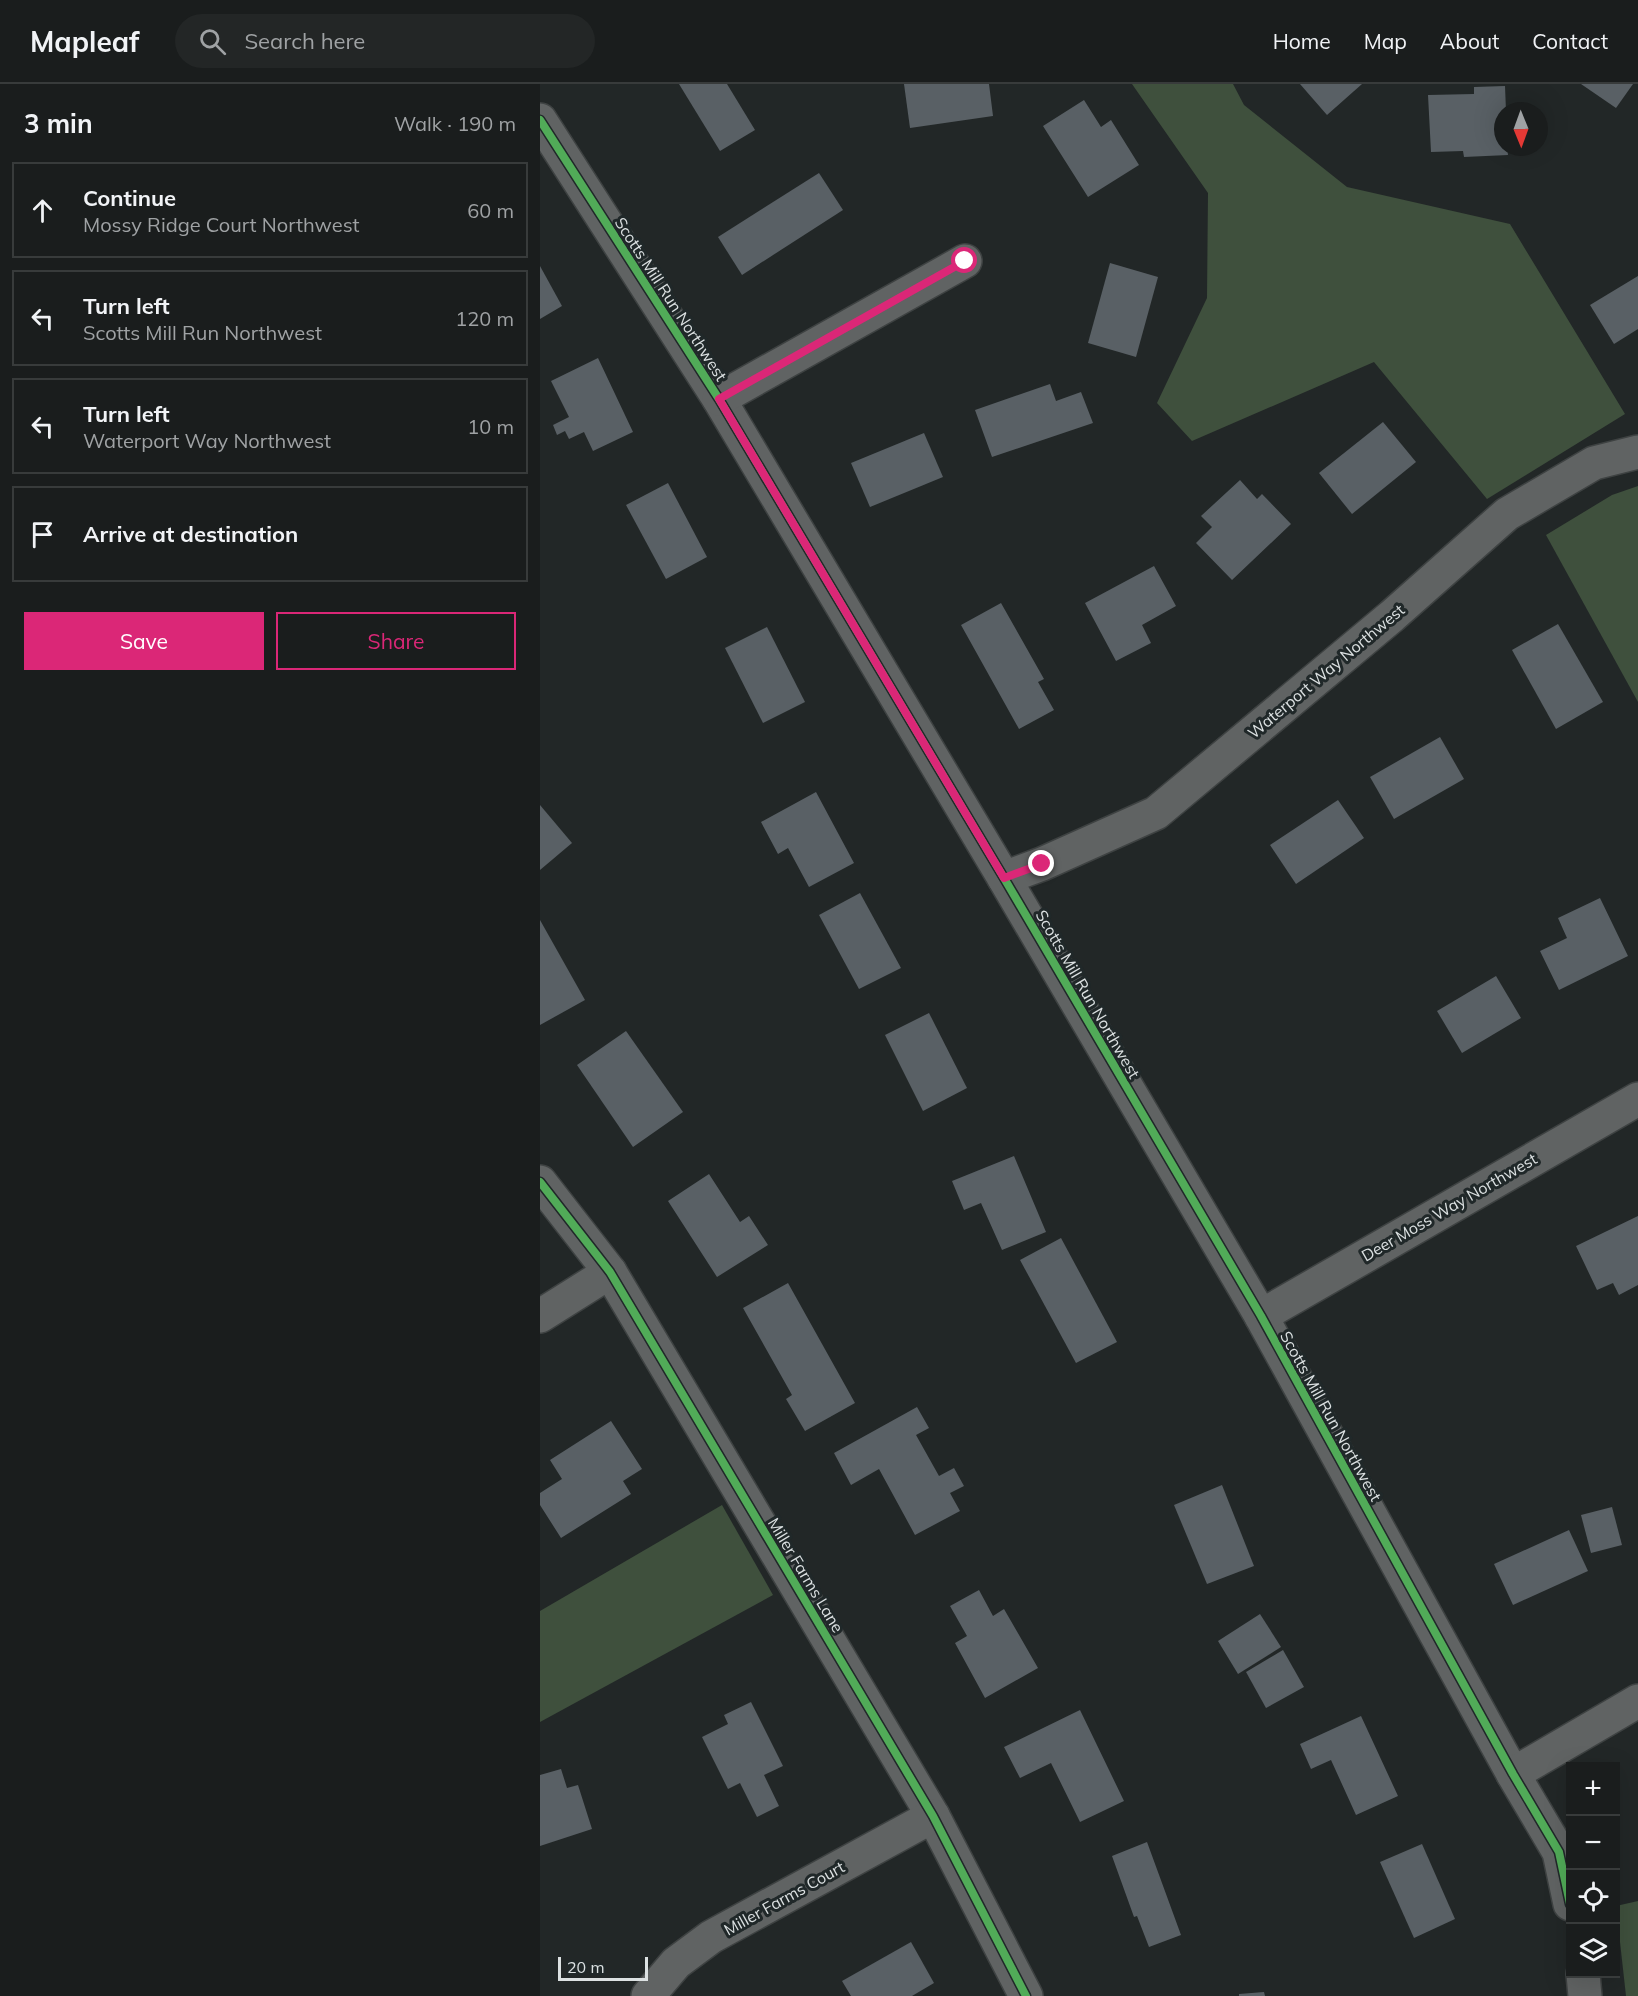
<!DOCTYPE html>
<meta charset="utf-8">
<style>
body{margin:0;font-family:Mulish,sans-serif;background:#232626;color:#f1f3f6}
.controls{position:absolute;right:18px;bottom:18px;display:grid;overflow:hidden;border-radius:0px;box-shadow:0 6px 24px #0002}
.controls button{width:54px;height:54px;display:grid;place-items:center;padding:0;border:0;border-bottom:2px solid #383b3b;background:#1a1d1d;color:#f1f3f6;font:30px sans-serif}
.compass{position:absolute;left:954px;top:18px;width:54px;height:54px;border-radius:50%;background:#1a1d1d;box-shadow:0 6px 24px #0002;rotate:179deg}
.scale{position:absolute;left:18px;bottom:15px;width:90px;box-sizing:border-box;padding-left:6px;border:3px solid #dce1e2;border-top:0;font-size:16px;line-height:21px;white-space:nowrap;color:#dce1e2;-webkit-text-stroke:4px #202829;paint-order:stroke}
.stop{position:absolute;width:18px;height:18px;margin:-14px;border:4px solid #db2777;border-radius:50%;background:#fff}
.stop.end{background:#db2777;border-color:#fff;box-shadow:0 2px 6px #0008}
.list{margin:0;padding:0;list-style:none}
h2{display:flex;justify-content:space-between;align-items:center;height:78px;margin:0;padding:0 24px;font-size:26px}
h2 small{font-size:20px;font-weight:400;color:#9fa2a4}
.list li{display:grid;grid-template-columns:39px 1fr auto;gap:18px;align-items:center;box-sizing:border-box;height:96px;margin:0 12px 12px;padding:0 12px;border:2px solid #383b3b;border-radius:0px}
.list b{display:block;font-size:22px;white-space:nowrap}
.list p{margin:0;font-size:20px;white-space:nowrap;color:#9fa2a4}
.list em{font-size:20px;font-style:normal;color:#9fa2a4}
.actions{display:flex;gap:12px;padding:18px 24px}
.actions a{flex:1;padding:14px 0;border:2px solid #db2777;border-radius:0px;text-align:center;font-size:21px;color:#db2777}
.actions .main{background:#db2777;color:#fff}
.icon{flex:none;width:33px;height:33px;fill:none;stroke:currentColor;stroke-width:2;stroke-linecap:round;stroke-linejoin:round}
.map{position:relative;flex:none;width:1098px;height:1912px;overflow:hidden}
header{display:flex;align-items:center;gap:36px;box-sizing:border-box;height:84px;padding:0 30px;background:#1a1d1d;border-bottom:2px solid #383b3b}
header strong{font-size:28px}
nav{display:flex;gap:33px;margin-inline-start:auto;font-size:21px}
.search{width:420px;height:54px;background:#232626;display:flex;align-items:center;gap:15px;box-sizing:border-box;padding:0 21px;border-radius:33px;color:#9fa2a4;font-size:22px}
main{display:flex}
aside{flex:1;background:#1a1d1d}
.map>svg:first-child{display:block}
.forest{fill:#3f503d}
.building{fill:#596065}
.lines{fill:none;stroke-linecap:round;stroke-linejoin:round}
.minor-casing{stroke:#3e4242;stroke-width:36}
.minor{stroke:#606363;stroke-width:33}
.cycleway-casing{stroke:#202829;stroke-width:11}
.cycleway{stroke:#51ab58;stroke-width:8}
.route{stroke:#db2777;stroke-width:8}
.labels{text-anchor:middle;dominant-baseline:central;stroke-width:6;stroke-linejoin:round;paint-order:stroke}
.street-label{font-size:16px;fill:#dce1e2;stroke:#202829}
</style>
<header>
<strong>Mapleaf</strong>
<div class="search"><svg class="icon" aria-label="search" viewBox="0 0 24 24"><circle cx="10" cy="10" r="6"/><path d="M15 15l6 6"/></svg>Search here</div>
<nav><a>Home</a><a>Map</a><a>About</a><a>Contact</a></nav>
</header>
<main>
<aside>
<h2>3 min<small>Walk · 190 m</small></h2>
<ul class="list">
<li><svg class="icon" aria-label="ahead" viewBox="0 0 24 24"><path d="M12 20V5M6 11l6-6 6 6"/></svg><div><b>Continue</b><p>Mossy Ridge Court Northwest</p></div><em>60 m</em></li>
<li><svg class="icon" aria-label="left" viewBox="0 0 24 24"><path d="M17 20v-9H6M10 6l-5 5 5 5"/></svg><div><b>Turn left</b><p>Scotts Mill Run Northwest</p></div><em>120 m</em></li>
<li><svg class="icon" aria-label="left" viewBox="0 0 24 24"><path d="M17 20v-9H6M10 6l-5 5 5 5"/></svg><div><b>Turn left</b><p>Waterport Way Northwest</p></div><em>10 m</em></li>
<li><svg class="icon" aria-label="arrive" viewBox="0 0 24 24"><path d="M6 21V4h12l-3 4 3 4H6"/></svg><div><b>Arrive at destination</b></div></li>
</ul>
<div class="actions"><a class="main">Save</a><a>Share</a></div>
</aside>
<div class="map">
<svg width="1098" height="1912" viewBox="0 0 1098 1912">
<rect width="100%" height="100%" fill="#222727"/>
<g class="forest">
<path d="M 592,0 L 693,0 L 704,21 L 807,103 L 970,140 L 1085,330 L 947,415 L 834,278 L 652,357 L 617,319 L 667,214 L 668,109 Z"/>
<path d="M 1098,402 L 1098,618 L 1006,451 L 1072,411 Z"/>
<path d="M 182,1421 L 233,1511 L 0,1638 L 0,1527 Z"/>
<path d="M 1098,1817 L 1098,1912 L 1086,1912 L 1076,1822 Z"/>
</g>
<g class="building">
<path d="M 139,0 L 187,0 L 215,46 L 180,67 Z"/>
<path d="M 364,0 L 449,0 L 453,32 L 370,44 Z"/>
<path d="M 760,0 L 822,0 L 787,31 Z"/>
<path d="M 1041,0 L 1093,0 L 1076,24 Z"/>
<path d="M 965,2 L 966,27 L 963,27 L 963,63 L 967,63 L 968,71 L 924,73 L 923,67 L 891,68 L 888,11 L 934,10 L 934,3 Z"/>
<path d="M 544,16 L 561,43 L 571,36 L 599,81 L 548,113 L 503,42 Z"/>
<path d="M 279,89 L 303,126 L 202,191 L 178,153 Z"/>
<path d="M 570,179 L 618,193 L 596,273 L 548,259 Z"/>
<path d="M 0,182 L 22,222 L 0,235 Z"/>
<path d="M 1098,192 L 1098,245 L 1074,260 L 1050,221 Z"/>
<path d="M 58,274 L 93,348 L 53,367 L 44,348 L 29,355 L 25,347 L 17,351 L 13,341 L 29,333 L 11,297 Z"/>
<path d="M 510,300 L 516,317 L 541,308 L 553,339 L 452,373 L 435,326 Z"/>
<path d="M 843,338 L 876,378 L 812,430 L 779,389 Z"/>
<path d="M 384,349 L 403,393 L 330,423 L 311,379 Z"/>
<path d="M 700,396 L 717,415 L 722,410 L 751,440 L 692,496 L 656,459 L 672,443 L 661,432 Z"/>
<path d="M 128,399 L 167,473 L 126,495 L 86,421 Z"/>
<path d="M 614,482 L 636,522 L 602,541 L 611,559 L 576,577 L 545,519 Z"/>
<path d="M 461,519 L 504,595 L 498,598 L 514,626 L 479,645 L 421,541 Z"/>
<path d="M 1018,540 L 1063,618 L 1016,645 L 972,566 Z"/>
<path d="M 227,543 L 265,618 L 223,639 L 185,564 Z"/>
<path d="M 900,653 L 924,695 L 854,735 L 830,693 Z"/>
<path d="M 276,708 L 314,779 L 269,803 L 248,764 L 238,770 L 221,738 Z"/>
<path d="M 798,716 L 824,754 L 756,800 L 730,761 Z"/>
<path d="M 0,721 L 32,759 L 0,786 Z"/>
<path d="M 320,809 L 361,884 L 319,905 L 279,831 Z"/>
<path d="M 1060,814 L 1088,872 L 1019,906 L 1000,867 L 1027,854 L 1018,834 Z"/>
<path d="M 0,836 L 45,916 L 0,941 Z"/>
<path d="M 956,892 L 981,934 L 922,969 L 897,927 Z"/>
<path d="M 389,929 L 427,1004 L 383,1027 L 345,951 Z"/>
<path d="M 86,947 L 143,1028 L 93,1063 L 37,981 Z"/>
<path d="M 474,1072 L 506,1148 L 462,1166 L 441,1119 L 424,1126 L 412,1097 Z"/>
<path d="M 169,1090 L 200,1138 L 209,1132 L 228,1161 L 177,1193 L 128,1117 Z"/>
<path d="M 1098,1132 L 1098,1201 L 1079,1211 L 1073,1199 L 1057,1206 L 1036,1162 Z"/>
<path d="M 521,1154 L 577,1258 L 536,1279 L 480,1176 Z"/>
<path d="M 248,1199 L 315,1319 L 265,1347 L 246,1315 L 252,1311 L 203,1224 Z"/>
<path d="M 377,1323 L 389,1344 L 376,1351 L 399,1392 L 414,1384 L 424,1402 L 410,1409 L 420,1427 L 375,1451 L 339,1385 L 311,1401 L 294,1369 Z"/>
<path d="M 71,1337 L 102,1385 L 83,1397 L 91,1410 L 21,1454 L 0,1421 L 0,1409 L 22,1395 L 10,1376 Z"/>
<path d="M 682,1401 L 714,1482 L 667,1500 L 634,1421 Z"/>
<path d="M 1072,1423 L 1082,1461 L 1051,1469 L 1041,1431 Z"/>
<path d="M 1029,1446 L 1048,1487 L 973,1521 L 954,1480 Z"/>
<path d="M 439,1506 L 453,1532 L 464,1525 L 498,1584 L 445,1614 L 415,1559 L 427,1552 L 410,1522 Z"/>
<path d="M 720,1530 L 741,1563 L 698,1590 L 678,1557 Z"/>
<path d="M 743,1566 L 764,1603 L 726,1624 L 706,1588 Z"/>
<path d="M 211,1618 L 243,1682 L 224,1691 L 239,1722 L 217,1733 L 200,1699 L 188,1705 L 162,1653 L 188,1640 L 184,1631 Z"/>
<path d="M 540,1626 L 584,1717 L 540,1738 L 511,1679 L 480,1694 L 464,1663 Z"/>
<path d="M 821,1632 L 858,1712 L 816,1731 L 791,1676 L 771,1685 L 760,1660 Z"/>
<path d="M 21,1685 L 27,1704 L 38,1701 L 52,1745 L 0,1762 L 0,1691 Z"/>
<path d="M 607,1758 L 641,1851 L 609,1863 L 597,1832 L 594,1833 L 572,1772 Z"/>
<path d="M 882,1760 L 915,1835 L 874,1854 L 840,1778 Z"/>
<path d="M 371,1858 L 394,1899 L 372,1912 L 311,1912 L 302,1897 Z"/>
<path d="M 724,1908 L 725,1912 L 699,1912 L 699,1910 Z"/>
</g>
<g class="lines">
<defs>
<g id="minor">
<path d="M 0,36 L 179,315 L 464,794 L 721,1232 L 973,1690 L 1019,1768 L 1030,1820"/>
<path d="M 179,315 L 425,177"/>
<path d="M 464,794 L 502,780 L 616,729 L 852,532 L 967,430 L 1054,379 L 1098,368"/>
<path d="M 0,1098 L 70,1188 L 393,1732 L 486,1912"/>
<path d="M 0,1232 L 70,1188"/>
<path d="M 721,1232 L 1098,1015"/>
<path d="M 973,1690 L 1098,1617"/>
<path d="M 1043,1890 L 1045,1912"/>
<path d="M 108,1912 L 136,1879 L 171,1853 L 393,1732"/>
</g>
</defs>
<use href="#minor" class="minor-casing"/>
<use href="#minor" class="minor"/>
<defs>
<g id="cycleway">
<path d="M 0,36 L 179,315 L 464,794 L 721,1232 L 973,1690 L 1019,1768 L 1030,1820"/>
<path d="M 0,1098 L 70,1188 L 393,1732 L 486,1912"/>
</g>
</defs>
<use href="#cycleway" class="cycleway-casing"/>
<use href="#cycleway" class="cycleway"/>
</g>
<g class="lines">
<path class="route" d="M 425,177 L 179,315 L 464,794 L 502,780"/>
</g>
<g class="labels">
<g class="street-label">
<text transform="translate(131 215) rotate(57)">Scotts Mill Run Northwest</text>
<text transform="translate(786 587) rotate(-40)">Waterport Way Northwest</text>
<text transform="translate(548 910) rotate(60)">Scotts Mill Run Northwest</text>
<text transform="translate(909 1123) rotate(-30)">Deer Moss Way Northwest</text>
<text transform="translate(791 1332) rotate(61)">Scotts Mill Run Northwest</text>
<text transform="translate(266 1491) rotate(59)">Miller Farms Lane</text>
<text transform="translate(244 1814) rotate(-29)">Miller Farms Court</text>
</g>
</g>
</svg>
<div class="controls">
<button>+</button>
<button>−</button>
<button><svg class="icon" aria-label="locate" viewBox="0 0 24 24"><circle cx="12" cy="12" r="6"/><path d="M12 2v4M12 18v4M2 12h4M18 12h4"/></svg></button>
<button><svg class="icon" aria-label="layers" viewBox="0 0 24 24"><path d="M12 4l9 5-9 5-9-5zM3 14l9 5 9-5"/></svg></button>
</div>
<svg class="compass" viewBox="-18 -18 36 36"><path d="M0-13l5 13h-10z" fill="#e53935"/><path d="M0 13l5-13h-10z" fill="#9fa2a4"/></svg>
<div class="scale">20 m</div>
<div class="stop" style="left:425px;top:177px"></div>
<div class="stop end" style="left:502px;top:780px"></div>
</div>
</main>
